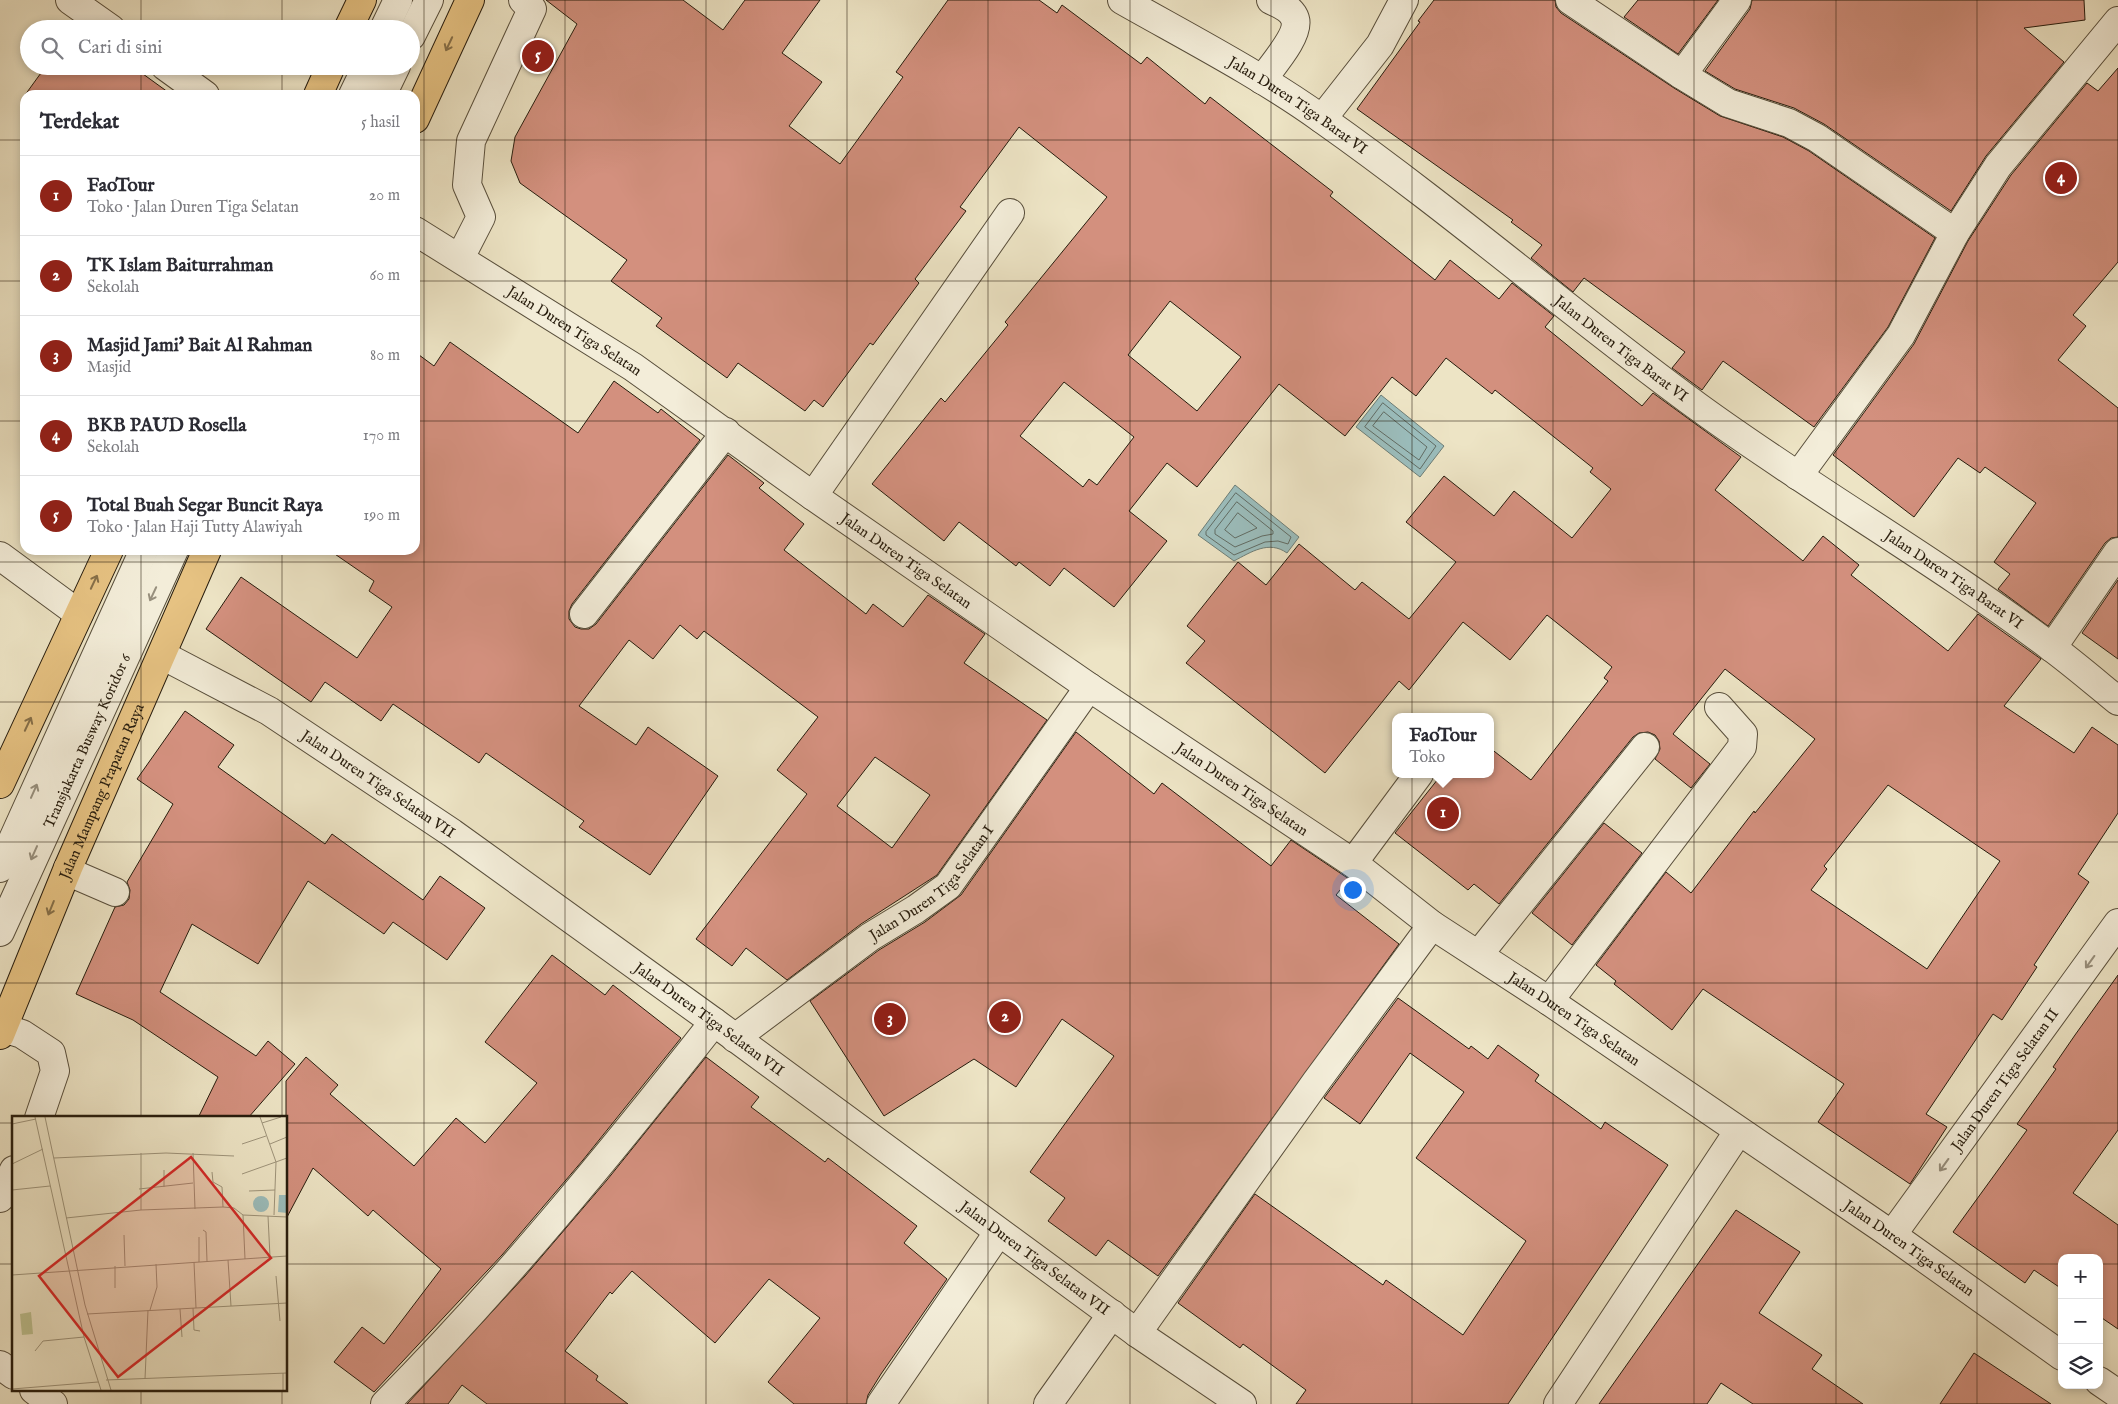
<!DOCTYPE html>
<html lang="id">
<meta charset="utf-8">
<style>
body{margin:0;font-family:"IM FELL English",serif;background:#f2f2f3;color:#2b2b33}
.controls{position:absolute;right:15px;bottom:15px;display:grid;overflow:hidden;border-radius:10px;box-shadow:0 2px 8px #0003}
.controls button{width:45px;height:45px;display:grid;place-items:center;padding:0;border:0;border-bottom:1px solid #e1e1e2;background:#fff;color:#2b2b33;font:25px sans-serif}
.you{position:absolute;left:1352px;top:889px;width:18px;height:18px;margin:-12px;border:4px solid #fff;border-radius:50%;background:#1a73e8;box-shadow:0 0 0 8px #1a73e833}
.badge{display:grid;place-items:center;width:32px;height:32px;border-radius:50%;background:#8f2418;color:#fff;font-size:16px;font-weight:700}
.pin{position:absolute;translate:-50% -50%;border:2px solid #fff;box-shadow:0 1px 5px #0006}
.popup{position:absolute;left:1392px;top:713px;width:102px;height:65px;box-sizing:border-box;display:grid;place-content:center;border-radius:10px;background:#fff;filter:drop-shadow(0 1px 4px #0005);font-size:16px;white-space:nowrap;color:#7c7c81}
.popup b{font-size:19px;color:#2b2b33}
.popup::after{content:'';position:absolute;left:50%;top:100%;margin-left:-10px;border:10px solid transparent;border-top-color:#fff}
.list{margin:0;padding:0;list-style:none}
h2{display:flex;justify-content:space-between;align-items:center;height:65px;margin:0;padding:0 20px;font-size:21px}
h2 small{font-size:16px;font-weight:400;color:#7c7c81}
.list li{display:grid;grid-template-columns:32px 1fr auto;gap:15px;align-items:center;box-sizing:border-box;height:80px;padding:0 20px;border-top:1px solid #e1e1e2}
.list b{display:block;font-size:19px;white-space:nowrap}
.list p{margin:0;font-size:16px;white-space:nowrap;color:#7c7c81}
.list em{font-size:16px;font-style:normal;color:#7c7c81}
.icon{flex:none;width:28px;height:28px;fill:none;stroke:currentColor;stroke-width:2;stroke-linecap:round;stroke-linejoin:round}
.map{position:relative;flex:none;width:2118px;height:1404px;overflow:hidden}
.search{position:absolute;background:#fff;box-shadow:0 2px 8px #0003;left:20px;top:20px;width:400px;height:55px;display:flex;align-items:center;gap:12px;box-sizing:border-box;padding:0 18px;border-radius:28px;color:#7c7c81;font-size:19px}
.panel{position:absolute;background:#fff;box-shadow:0 2px 8px #0003;left:20px;top:90px;width:400px;height:465px;border-radius:15px}
.map>svg:first-child{display:block}
.water{fill:#9bbdbc;stroke:#6d7d76}
.lines{fill:none;stroke-linecap:round;stroke-linejoin:round}
.shore{stroke:#616c64;stroke-width:1}
.building{fill:#d3907e;stroke:#271c0d;fill-rule:evenodd}
.minor-casing{stroke:#584e3b;stroke-width:30}
.major-casing{stroke:#271c0d;stroke-width:30}
.minor{stroke:#f3edd9;stroke-width:28}
.major{stroke:#e6c282;stroke-width:28}
.oneway{stroke:#866f48}
.oneway2{stroke:#978f7d}
.grid{fill:none;stroke:#271c0d;stroke-width:1;stroke-opacity:0.55}
.labels{text-anchor:middle;dominant-baseline:central;stroke-width:5;stroke-linejoin:round;paint-order:stroke}
.street-label{font-size:15px;fill:#271c0d;stroke:#f3edd9}
.inset-road{fill:none;stroke:#9e947b;stroke-width:1}
.view{fill:#d62828;fill-opacity:0.15;stroke:#d62828;stroke-width:2.5}
.inset-edge{fill:none;stroke:#271c0d;stroke-width:2.5}
</style>
<div class="map">
<svg width="2118" height="1404" viewBox="0 0 2118 1404">
<rect width="100%" height="100%" fill="#ede4c5"/>
<filter id="stains"><feTurbulence type="fractalNoise" baseFrequency=".004" numOctaves="4"/><feColorMatrix values="0 0 0 0 .2 0 0 0 0 .09 0 0 0 0 .02 0 0 0 .5 -.17"/></filter>
<radialGradient id="worn" r=".72"><stop offset=".6" stop-color="#630" stop-opacity="0"/><stop offset="1" stop-color="#630" stop-opacity=".3"/></radialGradient>
<g class="water">
<path d="M 1381,395 L 1444,446 L 1420,477 L 1356,427 Z"/>
<path d="M 1235,485 L 1299,537 L 1287,553 C 1269,540 1251,552 1234,561 L 1198,535 Z"/>
</g>
<g class="lines">
<g class="shore">
<path d="M 1383,403 L 1436,446 L 1420,469 L 1365,427 Z"/>
<path d="M 1384,412 L 1427,447 L 1419,460 L 1373,426 Z"/>
<path d="M 1236,493 L 1291,537 L 1288,544 L 1278,541 L 1265,542 L 1234,555 L 1206,535 L 1206,532 Z"/>
<path d="M 1237,502 L 1273,531 L 1273,534 L 1262,536 L 1235,547 L 1215,534 L 1215,530 Z"/>
<path d="M 1238,513 L 1257,528 L 1235,538 L 1225,530 Z"/>
</g>
</g>
<g class="building">
<path d="M 546,0 L 683,0 L 723,30 L 745,0 L 820,0 L 782,53 L 822,82 L 789,126 L 840,164 L 903,77 L 896,72 L 948,0 L 1039,0 L 1057,13 L 1062,5 L 1141,64 L 1147,57 L 1205,104 L 1210,97 L 1333,192 L 1330,196 L 1435,280 L 1450,260 L 1499,299 L 1512,283 L 1554,316 L 1545,327 L 1642,406 L 1653,393 L 1741,457 L 1715,490 L 1803,561 L 1823,536 L 1859,565 L 1851,575 L 1948,651 L 1978,614 L 2041,659 L 2004,706 L 2074,753 L 2092,727 L 2118,745 L 2118,813 L 2078,874 L 2089,882 L 2034,965 L 2037,967 L 2002,1020 L 1993,1014 L 1926,1114 L 1947,1127 L 1910,1184 L 1818,1122 L 1844,1084 L 1703,989 L 1672,1030 L 1614,984 L 1616,981 L 1596,965 L 1666,872 L 1691,893 L 1754,811 L 1755,813 L 1815,739 L 1725,669 L 1673,734 L 1710,764 L 1691,788 L 1655,759 L 1660,749 L 1659,741 L 1655,735 L 1648,732 L 1639,733 L 1633,737 L 1499,904 L 1474,884 L 1468,890 L 1395,833 L 1442,774 L 1490,774 L 1490,748 L 1531,780 L 1608,681 L 1604,678 L 1612,667 L 1547,615 L 1510,660 L 1463,622 L 1409,690 L 1399,681 L 1325,773 L 1186,663 L 1205,641 L 1187,626 L 1238,562 L 1266,585 L 1299,544 L 1355,590 L 1362,582 L 1409,619 L 1456,562 L 1406,522 L 1444,476 L 1494,516 L 1514,491 L 1572,538 L 1611,489 L 1590,472 L 1593,468 L 1495,390 L 1492,394 L 1446,358 L 1416,396 L 1392,377 L 1345,436 L 1279,384 L 1197,487 L 1167,463 L 1129,511 L 1167,541 L 1114,607 L 1064,568 L 1050,586 L 1019,562 L 1016,566 L 959,522 L 944,541 L 872,484 L 941,398 L 945,402 L 1008,325 L 1005,322 L 1107,197 L 1019,127 L 960,207 L 966,211 L 915,279 L 919,283 L 873,345 L 870,343 L 823,407 L 814,400 L 805,411 L 738,363 L 727,378 L 656,326 L 662,318 L 611,281 L 627,260 L 520,183 L 511,161 L 515,137 L 577,24 ZM 1170,301 L 1241,357 L 1197,411 L 1128,355 ZM 1064,382 L 1134,437 L 1097,485 L 1089,479 L 1083,487 L 1020,436 ZM 1888,785 L 2000,861 L 1927,969 L 1811,890 L 1827,869 L 1824,866 Z"/>
<path d="M 1434,0 L 1555,0 L 1556,7 L 1561,13 L 1674,88 L 1720,116 L 1783,137 L 1809,151 L 1935,238 L 1888,327 L 1814,427 L 1723,361 L 1702,390 L 1672,368 L 1685,352 L 1584,278 L 1573,292 L 1531,258 L 1542,245 L 1511,222 L 1513,220 L 1357,109 L 1420,22 L 1418,21 Z"/>
<path d="M 1638,0 L 1718,0 L 1678,54 L 1624,17 Z"/>
<path d="M 1752,0 L 2084,0 L 2085,20 L 2024,28 L 2064,62 L 1986,156 L 1951,211 L 1824,124 L 1794,108 L 1735,89 L 1705,71 L 1750,9 Z"/>
<path d="M 46,66 L 132,66 L 172,95 L 25,95 Z"/>
<path d="M 2118,68 L 2118,262 L 2073,315 L 2086,326 L 2058,360 L 2118,408 L 2118,537 L 2111,538 L 2105,543 L 2048,626 L 1998,589 L 2010,574 L 1994,562 L 2036,503 L 1985,467 L 1980,473 L 1958,458 L 1914,517 L 1833,455 L 1914,344 L 1968,241 L 2011,175 L 2087,83 L 2098,91 Z"/>
<path d="M 450,342 L 578,433 L 614,381 L 658,413 L 661,409 L 700,440 L 572,604 L 569,611 L 569,619 L 575,627 L 581,629 L 589,629 L 596,624 L 728,455 L 764,483 L 759,488 L 804,524 L 784,550 L 866,614 L 873,604 L 903,627 L 928,595 L 985,634 L 964,663 L 1047,720 L 937,875 L 861,924 L 787,980 L 746,948 L 732,966 L 696,939 L 807,794 L 777,770 L 818,717 L 704,631 L 697,639 L 680,625 L 653,659 L 629,640 L 579,706 L 636,745 L 648,727 L 718,776 L 650,875 L 579,827 L 584,821 L 486,753 L 479,763 L 393,704 L 381,721 L 325,682 L 311,702 L 206,629 L 241,577 L 357,658 L 392,607 L 369,591 L 374,581 L 329,550 L 415,550 L 415,352 L 434,366 ZM 875,757 L 930,795 L 892,848 L 837,806 Z"/>
<path d="M 2118,580 L 2118,659 L 2082,633 Z"/>
<path d="M 185,711 L 234,745 L 218,767 L 325,844 L 332,834 L 423,900 L 440,876 L 485,908 L 447,960 L 393,922 L 384,934 L 308,881 L 258,964 L 192,924 L 160,992 L 256,1056 L 268,1041 L 295,1064 L 248,1118 L 198,1118 L 218,1077 L 133,1020 L 76,994 L 115,907 L 124,905 L 129,899 L 130,890 L 127,882 L 173,804 L 137,779 Z"/>
<path d="M 1076,732 L 1154,794 L 1162,783 L 1271,866 L 1291,840 L 1349,879 L 1336,895 L 1399,944 L 1158,1276 L 1108,1240 L 1096,1256 L 1048,1221 L 1065,1198 L 1030,1172 L 1114,1056 L 1062,1019 L 1016,1087 L 974,1059 L 884,1116 L 810,1001 L 879,950 L 925,922 L 961,895 Z"/>
<path d="M 1604,823 L 1642,853 L 1572,945 L 1532,913 Z"/>
<path d="M 552,955 L 605,995 L 613,985 L 681,1038 L 583,1160 L 502,1255 L 374,1392 L 334,1362 L 362,1327 L 384,1344 L 441,1269 L 373,1210 L 368,1216 L 313,1168 L 286,1219 L 286,1081 L 306,1057 L 338,1085 L 330,1094 L 414,1166 L 456,1118 L 485,1143 L 537,1083 L 485,1042 Z"/>
<path d="M 2118,975 L 2118,1130 L 2073,1193 L 2118,1225 L 2118,1329 L 2099,1316 L 2099,1258 L 2062,1258 L 2062,1289 L 2034,1270 L 2025,1283 L 1953,1232 L 2027,1130 L 2017,1124 L 2056,1069 L 2053,1067 L 2075,1035 Z"/>
<path d="M 1398,998 L 1469,1049 L 1471,1046 L 1488,1059 L 1498,1045 L 1539,1075 L 1535,1081 L 1601,1129 L 1605,1122 L 1668,1165 L 1508,1404 L 1296,1404 L 1306,1390 L 1243,1344 L 1240,1348 L 1178,1303 L 1255,1194 L 1383,1285 L 1386,1280 L 1463,1335 L 1526,1241 L 1416,1158 L 1464,1092 L 1410,1053 L 1360,1124 L 1324,1098 Z"/>
<path d="M 706,1057 L 759,1097 L 751,1107 L 825,1162 L 828,1158 L 917,1226 L 904,1243 L 947,1279 L 881,1374 L 868,1395 L 866,1404 L 794,1404 L 768,1382 L 820,1318 L 769,1279 L 715,1343 L 632,1271 L 612,1294 L 610,1292 L 565,1351 L 598,1376 L 596,1380 L 628,1404 L 487,1404 L 462,1385 L 448,1404 L 407,1404 L 525,1276 L 607,1180 Z"/>
<path d="M 1736,1210 L 1800,1252 L 1759,1313 L 1822,1355 L 1812,1369 L 1863,1404 L 1753,1404 L 1721,1383 L 1707,1404 L 1599,1404 Z"/>
<path d="M 1974,1353 L 2051,1404 L 1940,1404 Z"/>
</g>
<g class="lines">
<defs>
<g id="minor">
<path d="M 70,0 L 111,29"/>
<path id="s1" d="M 1122,0 C 1189,38 1259,74 1322,119 C 1451,210 1570,313 1697,406 C 1812,490 1937,561 2051,647 C 2074,664 2096,683 2118,701"/>
<path d="M 1570,0 L 1682,75 L 1728,103 L 1789,123 L 1817,138 L 1955,233"/>
<path d="M 384,29 L 398,0"/>
<path d="M 411,36 L 429,0"/>
<path d="M 165,66 L 205,95"/>
<path d="M 1682,75 L 1737,0"/>
<path d="M 1262,80 C 1271,67 1300,35 1295,19 C 1292,9 1280,4 1271,0"/>
<path d="M 353,95 L 367,66"/>
<path d="M 382,95 L 396,66"/>
<path d="M 1322,119 L 1380,45 L 1404,0"/>
<path id="s2" d="M 415,231 L 633,367 L 813,496 L 1089,687 L 1353,863 L 1432,925 L 1549,1001 L 1892,1235 L 2062,1356"/>
<path d="M 460,258 L 481,217 L 467,185 L 471,141 L 532,9 L 523,0"/>
<path d="M 1798,476 L 1901,335 L 1955,233 L 1998,166 L 2118,21"/>
<path d="M 813,496 L 1010,213"/>
<path d="M 0,556 L 79,614"/>
<path d="M 584,614 L 726,432"/>
<path d="M 2052,648 L 2118,552"/>
<path id="s3" d="M 162,655 L 269,711 L 452,833 L 714,1022 L 1137,1333 L 1242,1404"/>
<path d="M 1353,863 L 1419,774"/>
<path d="M 0,868 L 144,550"/>
<path d="M 68,868 L 78,876 L 115,892"/>
<path id="s4" d="M 0,932 L 174,550"/>
<path d="M 1479,954 L 1645,747"/>
<path d="M 1549,1001 L 1742,747 L 1743,734 L 1719,707"/>
<path d="M 3,1028 L 22,1034 L 51,1053 L 55,1071 L 39,1118"/>
<path id="s5" d="M 735,1038 L 870,937 L 916,909 L 948,886 L 1089,687"/>
<path d="M 0,1198 L 14,1170"/>
<path id="s6" d="M 1892,1235 L 2118,923"/>
<path d="M 1137,1333 L 1316,1082 L 1432,925"/>
<path d="M 0,1365 L 14,1375"/>
<path d="M 2099,1381 L 2118,1394"/>
<path d="M 34,1390 L 53,1404"/>
<path d="M 385,1404 C 503,1285 610,1154 714,1022"/>
<path d="M 881,1404 L 998,1233"/>
<path d="M 1048,1404 L 1112,1314"/>
<path d="M 1558,1404 L 1738,1132"/>
</g>
<g id="major">
<path d="M 348,29 L 362,0"/>
<path d="M 318,95 L 331,66"/>
<path d="M 415,119 L 470,0"/>
<path d="M 0,784 L 109,550"/>
<path id="s7" d="M 0,1035 L 68,868 L 207,550"/>
</g>
</defs>
<use href="#minor" class="minor-casing"/>
<use href="#major" class="major-casing"/>
<use href="#minor" class="minor"/>
<use href="#major" class="major"/>
</g>
<defs><path id="oneway-shaft" d="M-6 0H5M1.5-3L5.5 0L1.5 3" fill="none" stroke-width="1.6" stroke-linecap="round" stroke-linejoin="round" transform="scale(1.25)"/></defs>
<g class="oneway">
<use href="#oneway-shaft" transform="translate(449 44) rotate(115)"/>
<use href="#oneway-shaft" transform="translate(94 582) rotate(-65)"/>
<use href="#oneway-shaft" transform="translate(28 724) rotate(-65)"/>
<use href="#oneway-shaft" transform="translate(51 908) rotate(112)"/>
</g>
<g class="oneway2">
<use href="#oneway-shaft" transform="translate(153 594) rotate(115)"/>
<use href="#oneway-shaft" transform="translate(34 791) rotate(-66)"/>
<use href="#oneway-shaft" transform="translate(34 853) rotate(114)"/>
<use href="#oneway-shaft" transform="translate(2090 962) rotate(126)"/>
<use href="#oneway-shaft" transform="translate(1944 1165) rotate(126)"/>
</g>
<path class="grid" d="M 141,0 L 141,29M 282,0 L 282,29M 424,0 L 424,1404M 565,0 L 565,1404M 706,0 L 706,1404M 847,0 L 847,1404M 988,0 L 988,1404M 1130,0 L 1130,1404M 1271,0 L 1271,1404M 1412,0 L 1412,1404M 1553,0 L 1553,1404M 1694,0 L 1694,1404M 1836,0 L 1836,1404M 1977,0 L 1977,1404M 141,66 L 141,95M 282,66 L 282,95M 0,140 L 25,140M 415,140 L 2118,140M 0,281 L 25,281M 415,281 L 2118,281M 0,421 L 25,421M 415,421 L 2118,421M 141,550 L 141,1118M 282,550 L 282,1118M 0,562 L 2118,562M 0,702 L 2118,702M 0,842 L 2118,842M 0,983 L 2118,983M 0,1123 L 14,1123M 286,1123 L 2118,1123M 0,1264 L 14,1264M 286,1264 L 2062,1264M 2099,1264 L 2118,1264M 141,1390 L 141,1404M 282,1390 L 282,1404"/>
<g class="labels">
<g class="street-label">
<text stroke="none"><textPath href="#s1" startOffset="205">Jalan Duren Tiga Barat VI</textPath></text>
<text stroke="none"><textPath href="#s2" startOffset="188">Jalan Duren Tiga Selatan</textPath></text>
<text stroke="none"><textPath href="#s1" startOffset="610">Jalan Duren Tiga Barat VI</textPath></text>
<text stroke="none"><textPath href="#s2" startOffset="592">Jalan Duren Tiga Selatan</textPath></text>
<text stroke="none"><textPath href="#s1" startOffset="1015">Jalan Duren Tiga Barat VI</textPath></text>
<text stroke="none"><textPath href="#s4" startOffset="210">Transjakarta Busway Koridor 6</textPath></text>
<text stroke="none"><textPath href="#s3" startOffset="252">Jalan Duren Tiga Selatan VII</textPath></text>
<text stroke="none"><textPath href="#s2" startOffset="998">Jalan Duren Tiga Selatan</textPath></text>
<text stroke="none"><textPath href="#s7" startOffset="264">Jalan Mampang Prapatan Raya</textPath></text>
<text stroke="none"><textPath href="#s5" startOffset="252">Jalan Duren Tiga Selatan I</textPath></text>
<text stroke="none"><textPath href="#s3" startOffset="658">Jalan Duren Tiga Selatan VII</textPath></text>
<text stroke="none"><textPath href="#s2" startOffset="1402">Jalan Duren Tiga Selatan</textPath></text>
<text stroke="none"><textPath href="#s6" startOffset="192">Jalan Duren Tiga Selatan II</textPath></text>
<text stroke="none"><textPath href="#s2" startOffset="1808">Jalan Duren Tiga Selatan</textPath></text>
<text stroke="none"><textPath href="#s3" startOffset="1062">Jalan Duren Tiga Selatan VII</textPath></text>
</g>
</g>
<g transform="translate(12 1116)">
<rect width="275" height="275" fill="#ede4c5"/>
<path d="M 19,196 L 21,218 L 10,219 L 8,198 Z" fill="#bec291"/>
<path d="M 267,79 L 275,79 L 275,97 L 266,96 ZM241 88a8 8 0 1 1 16 0a8 8 0 1 1-16 0Z" fill="#9bbdbc"/>
<path class="inset-road" d="M 23,1 L 72,221 L 89,274M 33,1 L 73,189 L 99,274M 248,1 L 264,46 L 262,99M 250,7 L 269,1M 0,8 L 24,3M 230,28 L 254,20M 258,28 L 275,21M 129,37 L 129,94M 181,37 L 183,93M 42,42 L 154,37 L 222,40M 0,48 L 31,33M 152,54 L 152,71M 200,56 L 201,66 L 210,71 L 211,91M 230,58 L 275,42M 127,73 L 181,67M 0,74 L 38,70M 237,75 L 263,74M 231,99 L 233,143M 256,100 L 258,141M 54,102 L 129,94 L 211,91 L 222,92 L 231,99 L 275,101M 191,114 L 194,116 L 195,145M 112,119 L 113,150M 216,144 L 219,190M 182,146 L 184,192M 187,146 L 187,121M 103,150 L 103,172M 0,159 L 275,140M 264,160 L 268,205M 181,192 L 182,214 L 188,215M 168,193 L 170,221M 138,194 L 145,171 L 144,148M 75,198 L 275,187M 0,226 L 0,193M 23,235 L 31,225 L 72,221M 271,257 L 271,274M 133,263 L 136,194M 94,264 L 275,257M 0,273 L 86,266"/>
<path class="view" d="M 179,41 L 259,142 L 106,261 L 27,160 Z"/>
<rect width="275" height="275" class="inset-edge"/>
</g>
<rect width="100%" height="100%" filter="url(#stains)"/>
<rect width="100%" height="100%" fill="url(#worn)"/>
</svg>
<div class="controls">
<button>+</button>
<button>−</button>
<button><svg class="icon" aria-label="layers" viewBox="0 0 24 24"><path d="M12 4l9 5-9 5-9-5zM3 14l9 5 9-5"/></svg></button>
</div>
<div class="you"></div>
<div class="pin badge" style="left:1443px;top:813px">1</div>
<div class="popup"><b>FaoTour</b>Toko</div>
<div class="pin badge" style="left:1005px;top:1017px">2</div>
<div class="pin badge" style="left:890px;top:1019px">3</div>
<div class="pin badge" style="left:2061px;top:178px">4</div>
<div class="pin badge" style="left:538px;top:56px">5</div>
<div class="search"><svg class="icon" aria-label="search" viewBox="0 0 24 24"><circle cx="10" cy="10" r="6"/><path d="M15 15l6 6"/></svg>Cari di sini</div>
<section class="panel">
<h2>Terdekat<small>5 hasil</small></h2>
<ul class="list">
<li><span class="badge">1</span><div><b>FaoTour</b><p>Toko · Jalan Duren Tiga Selatan</p></div><em>20 m</em></li>
<li><span class="badge">2</span><div><b>TK Islam Baiturrahman</b><p>Sekolah</p></div><em>60 m</em></li>
<li><span class="badge">3</span><div><b>Masjid Jami' Bait Al Rahman</b><p>Masjid</p></div><em>80 m</em></li>
<li><span class="badge">4</span><div><b>BKB PAUD Rosella</b><p>Sekolah</p></div><em>170 m</em></li>
<li><span class="badge">5</span><div><b>Total Buah Segar Buncit Raya</b><p>Toko · Jalan Haji Tutty Alawiyah</p></div><em>190 m</em></li>
</ul>
</section>
</div>
